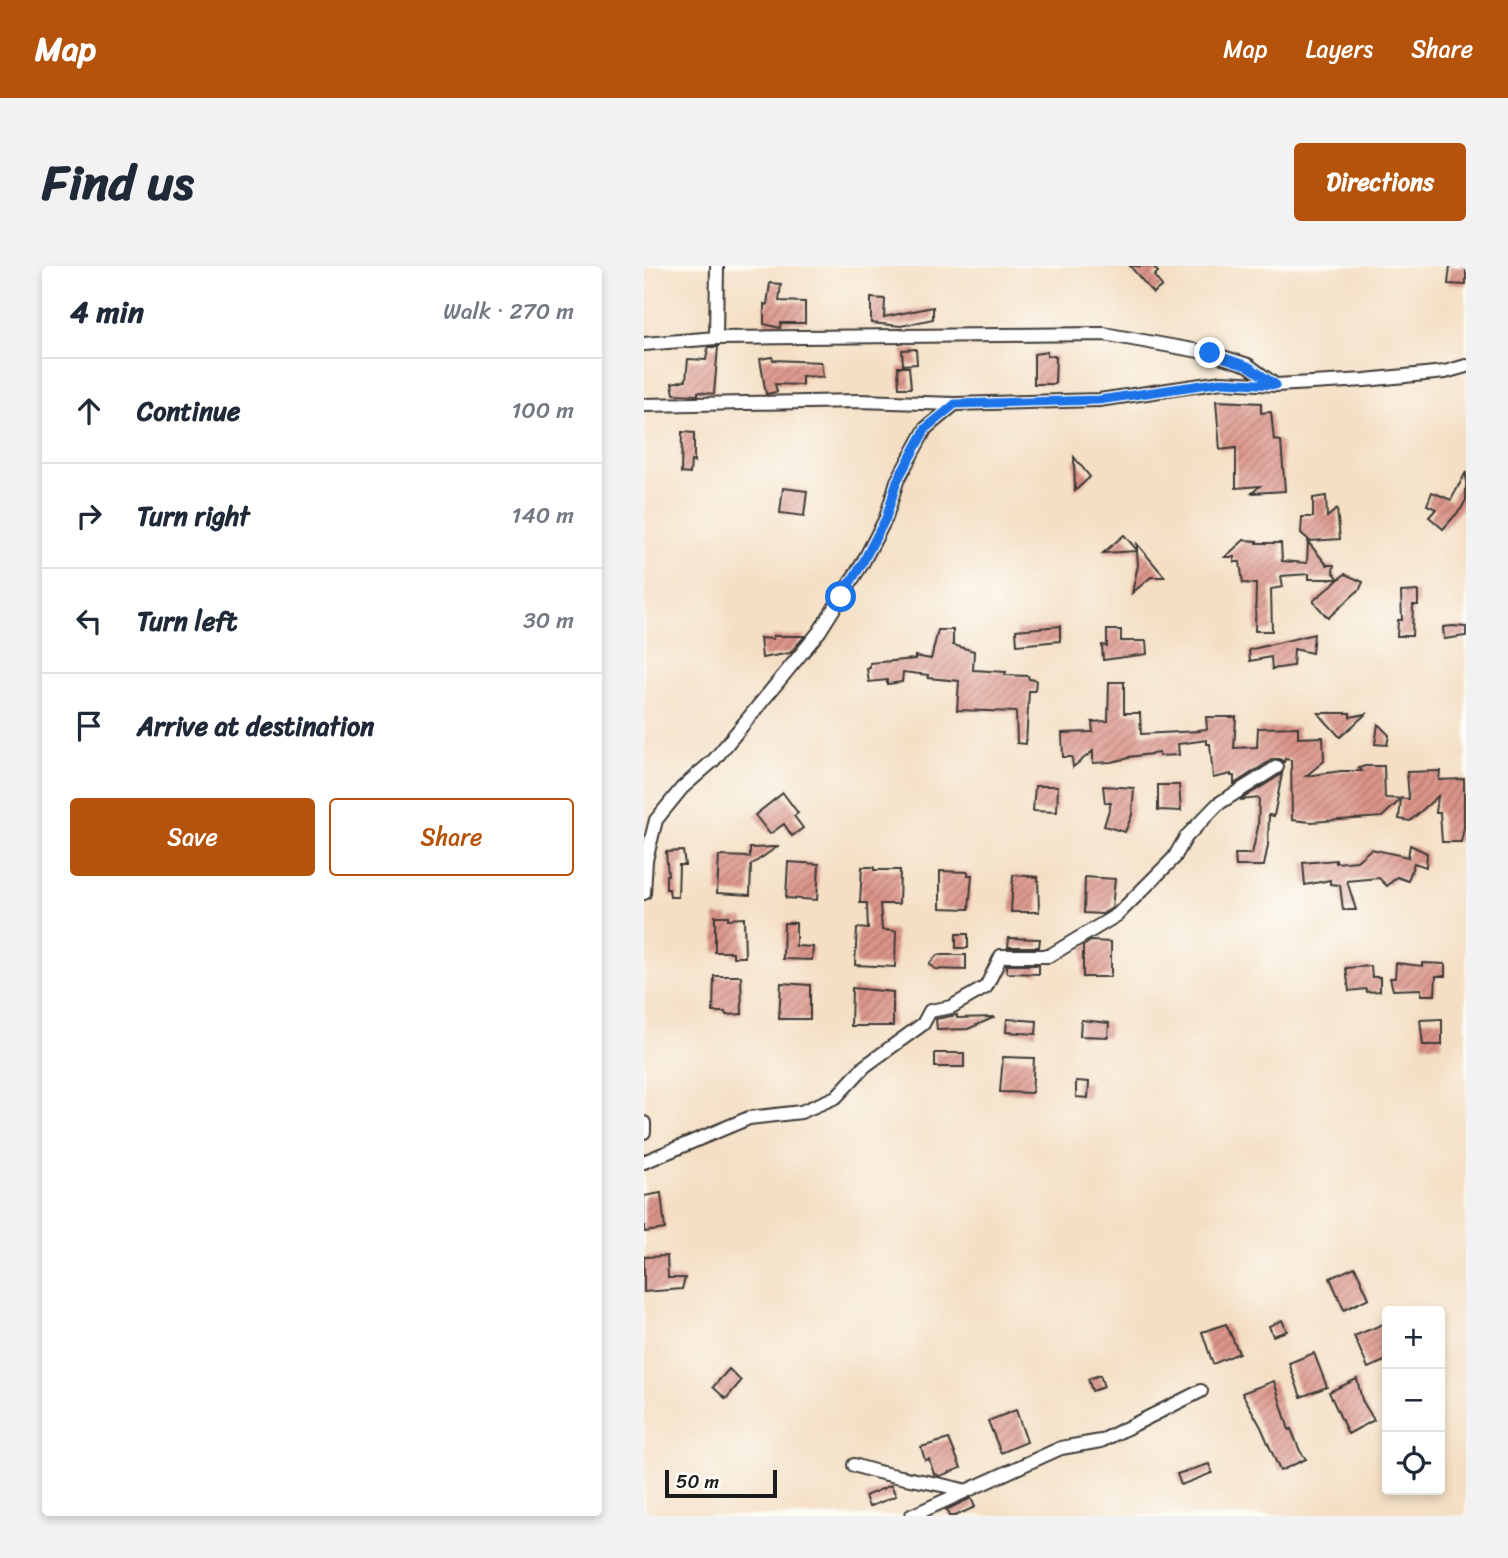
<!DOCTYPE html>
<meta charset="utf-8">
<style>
body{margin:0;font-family:Sriracha,sans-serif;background:#f2f2f3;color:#1f2937}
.controls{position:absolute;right:21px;bottom:21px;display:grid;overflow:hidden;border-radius:7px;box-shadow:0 4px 10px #0003}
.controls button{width:63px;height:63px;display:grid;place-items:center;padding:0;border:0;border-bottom:2px solid #e0e1e3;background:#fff;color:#1f2937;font:35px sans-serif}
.scale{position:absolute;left:21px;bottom:18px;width:112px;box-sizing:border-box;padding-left:7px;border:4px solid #1c1c1c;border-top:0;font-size:19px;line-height:24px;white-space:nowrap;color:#1c1c1c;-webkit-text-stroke:5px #fdfcf7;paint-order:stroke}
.stop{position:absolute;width:21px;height:21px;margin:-16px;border:5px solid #1a73e8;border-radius:50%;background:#fff}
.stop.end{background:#1a73e8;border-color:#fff;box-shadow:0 2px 7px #0008}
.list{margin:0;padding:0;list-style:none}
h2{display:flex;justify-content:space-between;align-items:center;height:91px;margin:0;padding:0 28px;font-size:30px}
h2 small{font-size:23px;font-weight:400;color:#747a83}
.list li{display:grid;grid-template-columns:46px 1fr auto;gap:21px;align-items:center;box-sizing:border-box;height:105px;padding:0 28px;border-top:2px solid #e0e1e3}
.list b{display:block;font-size:26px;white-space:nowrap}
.list em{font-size:23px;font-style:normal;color:#747a83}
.actions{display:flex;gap:14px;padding:21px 28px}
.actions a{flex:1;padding:16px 0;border:2px solid #b45309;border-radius:7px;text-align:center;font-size:24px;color:#b45309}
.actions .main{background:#b45309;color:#fff}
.icon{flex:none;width:38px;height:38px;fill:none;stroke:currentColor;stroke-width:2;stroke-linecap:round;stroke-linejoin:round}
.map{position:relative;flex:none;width:822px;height:1250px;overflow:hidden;border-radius:7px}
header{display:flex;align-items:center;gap:42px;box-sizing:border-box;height:98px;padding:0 35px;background:#b45309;color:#fff}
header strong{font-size:33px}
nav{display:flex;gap:38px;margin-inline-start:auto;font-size:24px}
.intro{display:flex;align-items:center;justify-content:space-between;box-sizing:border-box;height:168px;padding:0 42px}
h1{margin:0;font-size:49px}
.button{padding:18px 32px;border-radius:7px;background:#b45309;color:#fff;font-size:24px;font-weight:700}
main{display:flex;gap:42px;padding:0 42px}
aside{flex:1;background:#fff;border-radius:7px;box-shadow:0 4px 10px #0003}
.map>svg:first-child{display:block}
.building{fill:url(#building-hatch)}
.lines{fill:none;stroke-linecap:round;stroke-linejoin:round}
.street-casing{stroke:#3c3935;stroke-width:16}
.street{stroke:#fff;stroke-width:12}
.route{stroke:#1a73e8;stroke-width:9}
</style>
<header>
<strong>Map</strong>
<nav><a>Map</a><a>Layers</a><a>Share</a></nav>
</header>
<div class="intro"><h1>Find us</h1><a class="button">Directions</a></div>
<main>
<aside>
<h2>4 min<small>Walk · 270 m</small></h2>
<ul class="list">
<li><svg class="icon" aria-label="ahead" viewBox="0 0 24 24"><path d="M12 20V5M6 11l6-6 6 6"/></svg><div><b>Continue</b></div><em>100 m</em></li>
<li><svg class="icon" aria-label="right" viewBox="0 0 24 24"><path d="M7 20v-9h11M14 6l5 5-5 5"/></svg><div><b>Turn right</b></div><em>140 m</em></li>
<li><svg class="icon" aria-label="left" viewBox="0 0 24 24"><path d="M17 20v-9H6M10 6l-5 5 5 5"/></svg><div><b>Turn left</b></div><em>30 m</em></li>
<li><svg class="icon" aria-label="arrive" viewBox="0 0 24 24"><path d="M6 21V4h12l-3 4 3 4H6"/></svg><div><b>Arrive at destination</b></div></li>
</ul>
<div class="actions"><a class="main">Save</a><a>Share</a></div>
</aside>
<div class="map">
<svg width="822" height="1250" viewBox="0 0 822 1250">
<defs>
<pattern id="building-hatch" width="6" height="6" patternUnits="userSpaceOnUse" patternTransform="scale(1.75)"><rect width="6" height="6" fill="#db9489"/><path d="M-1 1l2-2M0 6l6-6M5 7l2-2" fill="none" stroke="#b1786f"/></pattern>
</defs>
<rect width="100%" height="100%" fill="#fdfcf7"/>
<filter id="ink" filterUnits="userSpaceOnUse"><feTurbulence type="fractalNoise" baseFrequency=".0143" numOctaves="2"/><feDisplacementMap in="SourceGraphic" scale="14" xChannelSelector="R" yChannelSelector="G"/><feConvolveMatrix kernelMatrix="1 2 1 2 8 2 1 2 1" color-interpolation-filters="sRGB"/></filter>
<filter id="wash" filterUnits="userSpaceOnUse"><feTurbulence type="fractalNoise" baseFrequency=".00686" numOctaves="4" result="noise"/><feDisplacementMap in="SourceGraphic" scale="28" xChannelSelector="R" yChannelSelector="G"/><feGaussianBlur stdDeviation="1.57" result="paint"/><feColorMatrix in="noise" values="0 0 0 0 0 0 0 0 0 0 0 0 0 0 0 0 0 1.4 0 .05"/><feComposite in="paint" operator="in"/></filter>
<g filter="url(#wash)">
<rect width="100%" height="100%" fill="#f4dfc4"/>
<g id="blocks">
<g class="building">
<path d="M 486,0 L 509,0 L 514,6 L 510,10 L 518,20 L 509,27 Z"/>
<path d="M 806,0 L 822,0 L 822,19 L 804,18 Z"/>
<path d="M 126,17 L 137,18 L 135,35 L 161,36 L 161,57 L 137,57 L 136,62 L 120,58 L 120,38 L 123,39 Z"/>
<path d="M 227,32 L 241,33 L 240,51 L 289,41 L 289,53 L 257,60 L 227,57 Z"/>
<path d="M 64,81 L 74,81 L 70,128 L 54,126 L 54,129 L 30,128 L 28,117 L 42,114 L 44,93 L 62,94 Z"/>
<path d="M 272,83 L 273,98 L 259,99 L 258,84 Z"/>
<path d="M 403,86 L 403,90 L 412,90 L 411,118 L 390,118 L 390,88 Z"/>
<path d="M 128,91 L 129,94 L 177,96 L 179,111 L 158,110 L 158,119 L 131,118 L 133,126 L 122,128 L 116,93 Z"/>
<path d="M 254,101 L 265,101 L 267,122 L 255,122 Z"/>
<path d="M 572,135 L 617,137 L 617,147 L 627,146 L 630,174 L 637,175 L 641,225 L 608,227 L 616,220 L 592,222 L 592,182 L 576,184 Z"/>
<path d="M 38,166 L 50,167 L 50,196 L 47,195 L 46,208 L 37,207 Z"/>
<path d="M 430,191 L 446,211 L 431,225 Z"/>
<path d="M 822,206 L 822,234 L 817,243 L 799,263 L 785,251 L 792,243 L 783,239 L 788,226 L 807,234 Z"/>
<path d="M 139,222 L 163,225 L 160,250 L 136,247 Z"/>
<path d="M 682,230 L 683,251 L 693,243 L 696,273 L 666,275 L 657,267 L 658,251 L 669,251 L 669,232 Z"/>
<path d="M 480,269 L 493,284 L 493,278 L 521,311 L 507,311 L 488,327 L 494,299 L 493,285 L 459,287 Z"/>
<path d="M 600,274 L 613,275 L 613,277 L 637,277 L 638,295 L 663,297 L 664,276 L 683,299 L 690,299 L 689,306 L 695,313 L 701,308 L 719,316 L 716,323 L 684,352 L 669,335 L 695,313 L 665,313 L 665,308 L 637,310 L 639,321 L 627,323 L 628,365 L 611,365 L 612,318 L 599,317 L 596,296 L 590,296 L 590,291 L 581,291 Z"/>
<path d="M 774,325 L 774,339 L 769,339 L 768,370 L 753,370 L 754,354 L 758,354 L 757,326 Z"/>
<path d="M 416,360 L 416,375 L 373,379 L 372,364 Z"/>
<path d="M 809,360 L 822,361 L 822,370 L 800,373 L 799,361 Z"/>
<path d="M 294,364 L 309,364 L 309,379 L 330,385 L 329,404 L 362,406 L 361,409 L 384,410 L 385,413 L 392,414 L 391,425 L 385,425 L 382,478 L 373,477 L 372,446 L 313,444 L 315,415 L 284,412 L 284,409 L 259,406 L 258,416 L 243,418 L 243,414 L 225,416 L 223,403 L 226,402 L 226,397 L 271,393 L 271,390 L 287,393 Z"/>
<path d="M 463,364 L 477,364 L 477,375 L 502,375 L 503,388 L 459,394 L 458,379 L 463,380 Z"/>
<path d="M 670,368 L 668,387 L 650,383 L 649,400 L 628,403 L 627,391 L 606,395 L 605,384 Z"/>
<path d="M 129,370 L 161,370 L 146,387 L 118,392 L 116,372 L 129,373 Z"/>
<path d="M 465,416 L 480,416 L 480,447 L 496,447 L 497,468 L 555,465 L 554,464 L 563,463 L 562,451 L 592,451 L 590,482 L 613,481 L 614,462 L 654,461 L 654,472 L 679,471 L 680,495 L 662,510 L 697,505 L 718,505 L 715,502 L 721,500 L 740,500 L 741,532 L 765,533 L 763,506 L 796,505 L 795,514 L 820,513 L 820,562 L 817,576 L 798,576 L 796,547 L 792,547 L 794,530 L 766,555 L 755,553 L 757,533 L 738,551 L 667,556 L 648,554 L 647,494 L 641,493 L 640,496 L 636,493 L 629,493 L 590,518 L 590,510 L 587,510 L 587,508 L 569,512 L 566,478 L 563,478 L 563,474 L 534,478 L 535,489 L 515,490 L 515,487 L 485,491 L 485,492 L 467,496 L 449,497 L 449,485 L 429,501 L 428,491 L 419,491 L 418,467 L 449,466 L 448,456 L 464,455 Z"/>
<path d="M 674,447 L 706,447 L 706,451 L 722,448 L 696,471 Z"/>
<path d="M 734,458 L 745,469 L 743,479 L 731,478 Z"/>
<path d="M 638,508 L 630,550 L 625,549 L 624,579 L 620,600 L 592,600 L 591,588 L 608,588 L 614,561 L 615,532 L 596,534 Z"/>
<path d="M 514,519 L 535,519 L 537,545 L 514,544 Z"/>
<path d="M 391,520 L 414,520 L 413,546 L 389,545 Z"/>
<path d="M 459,520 L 490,522 L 488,549 L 481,566 L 460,560 L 467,537 L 461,537 Z"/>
<path d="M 139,527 L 154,547 L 150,550 L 159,562 L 148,570 L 140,558 L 126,568 L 111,549 Z"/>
<path d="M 766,579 L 783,587 L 782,601 L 770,597 L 764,615 L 753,611 L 743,620 L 735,612 L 703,615 L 712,644 L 699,644 L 696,619 L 686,618 L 686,614 L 661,619 L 659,597 L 692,594 L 692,597 L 713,595 L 727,583 L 764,591 Z"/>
<path d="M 133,581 L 107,599 L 106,629 L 73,627 L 75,590 L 106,591 L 106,582 Z"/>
<path d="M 39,585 L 41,599 L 35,599 L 34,631 L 26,631 L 25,623 L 22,623 L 22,609 L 24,609 L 22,586 Z"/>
<path d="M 144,596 L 175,598 L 173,634 L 142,632 Z"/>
<path d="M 218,601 L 230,601 L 230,604 L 256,604 L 255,638 L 236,638 L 238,664 L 252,665 L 251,701 L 211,699 L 213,662 L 224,663 L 223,637 L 216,637 Z"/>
<path d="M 296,605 L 324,606 L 324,609 L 328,609 L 325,643 L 296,642 Z"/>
<path d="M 369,609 L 394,611 L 395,646 L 367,646 Z"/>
<path d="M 441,611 L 471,613 L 468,642 L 458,648 L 440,647 Z"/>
<path d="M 71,650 L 84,650 L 84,653 L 100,652 L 101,691 L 89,691 L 89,686 L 71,686 Z"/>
<path d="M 140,657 L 152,657 L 152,680 L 169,681 L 168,694 L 139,693 Z"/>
<rect x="312" y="668" width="12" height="14"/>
<path d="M 365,672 L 396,673 L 395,681 L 364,681 Z"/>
<path d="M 447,675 L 467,676 L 467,711 L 439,711 L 439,680 Z"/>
<path d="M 293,689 L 322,689 L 322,704 L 291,703 L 285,698 Z"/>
<path d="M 752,697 L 778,700 L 778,697 L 801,698 L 801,710 L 792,710 L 791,729 L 777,729 L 777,723 L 749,724 L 746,712 L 751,712 Z"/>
<path d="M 363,699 L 395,699 L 395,708 L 363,707 Z"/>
<path d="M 727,700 L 728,711 L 736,711 L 736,725 L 723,726 L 722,723 L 705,725 L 702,702 Z"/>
<path d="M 70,710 L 97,710 L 98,748 L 82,749 L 81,746 L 69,746 Z"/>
<path d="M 137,717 L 166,719 L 166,753 L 135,753 Z"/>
<path d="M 208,722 L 249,726 L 249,760 L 207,760 Z"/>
<path d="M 313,749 L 313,752 L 351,751 L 324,763 L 293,764 L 292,753 Z"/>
<path d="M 363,753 L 393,755 L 392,768 L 362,766 Z"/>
<path d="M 798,753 L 798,779 L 779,779 L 776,754 Z"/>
<path d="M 437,754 L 465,757 L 464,771 L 436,770 Z"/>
<rect x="291" y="787" width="29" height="14"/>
<path d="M 359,791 L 390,792 L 388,827 L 356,826 Z"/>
<path d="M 432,815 L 445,816 L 444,832 L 432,831 Z"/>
<path d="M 17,927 L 21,963 L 0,966 L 0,930 Z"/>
<path d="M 23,990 L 24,1012 L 41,1012 L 38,1023 L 0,1026 L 0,991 Z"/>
<path d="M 711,1001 L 725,1032 L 700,1044 L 686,1012 Z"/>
<path d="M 638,1054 L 643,1065 L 629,1070 L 625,1060 Z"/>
<path d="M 582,1058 L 595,1087 L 569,1098 L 558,1066 Z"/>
<path d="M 739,1058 L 743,1069 L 743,1094 L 724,1102 L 710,1070 Z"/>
<path d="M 670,1087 L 683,1121 L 657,1131 L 645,1097 Z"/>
<path d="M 85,1103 L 97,1115 L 82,1133 L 69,1121 Z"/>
<path d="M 456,1109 L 460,1121 L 448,1125 L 444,1113 Z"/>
<path d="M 713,1113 L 718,1134 L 730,1154 L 704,1168 L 685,1126 Z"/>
<path d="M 630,1115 L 645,1164 L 647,1163 L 656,1185 L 662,1193 L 636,1205 L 617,1161 L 598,1127 Z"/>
<path d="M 372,1144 L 383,1176 L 357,1187 L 344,1155 Z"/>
<path d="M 305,1173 L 317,1202 L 296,1210 L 290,1208 L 285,1193 L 281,1194 L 277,1181 Z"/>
<path d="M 565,1198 L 568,1207 L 537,1219 L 533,1208 Z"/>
<path d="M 247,1219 L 252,1230 L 225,1241 L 221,1230 Z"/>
<path d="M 327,1232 L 331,1241 L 311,1250 L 305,1250 L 302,1244 Z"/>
</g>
</g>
</g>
<g filter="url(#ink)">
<use href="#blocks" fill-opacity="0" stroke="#3c3935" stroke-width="2"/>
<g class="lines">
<defs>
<g id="street">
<path d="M 72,72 L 73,0"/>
<path d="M 0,78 L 72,72 L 460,68 L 566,87 L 604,99 L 630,118"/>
<path d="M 0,139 L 215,135 L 311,138 L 455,134 L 578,116 L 632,119 L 721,114 L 801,106 L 822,100"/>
<path d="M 0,627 L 2,594 L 12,554 L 38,522 L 70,494 L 175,366 L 218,298 L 242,252 L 253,215 L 282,162 L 311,138"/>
<path d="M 0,857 L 0,866"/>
<path d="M 0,896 L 105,852 L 157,846 L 192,831 L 221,800 L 279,758 L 286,745 L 307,741 L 342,721 L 357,690 L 405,690 L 473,649 L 530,592 L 542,571 L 574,538 L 633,501"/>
<path d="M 210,1199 C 246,1212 285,1214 322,1225"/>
<path d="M 267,1250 L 417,1182 L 457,1175 L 557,1125"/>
</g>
</defs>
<use href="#street" class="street-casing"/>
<use href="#street" class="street"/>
</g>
</g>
<g class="lines" filter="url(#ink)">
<path class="route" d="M 197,331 L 218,298 L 242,252 L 253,215 L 282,162 L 311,138 L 455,134 L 578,116 L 632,119 L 604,100 L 566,87"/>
</g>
</svg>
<div class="controls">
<button>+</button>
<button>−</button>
<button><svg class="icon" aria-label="locate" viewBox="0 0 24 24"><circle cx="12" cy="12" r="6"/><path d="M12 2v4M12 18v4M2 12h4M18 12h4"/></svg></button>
</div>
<div class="scale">50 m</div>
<div class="stop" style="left:197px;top:331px"></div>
<div class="stop end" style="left:566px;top:87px"></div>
</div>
</main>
